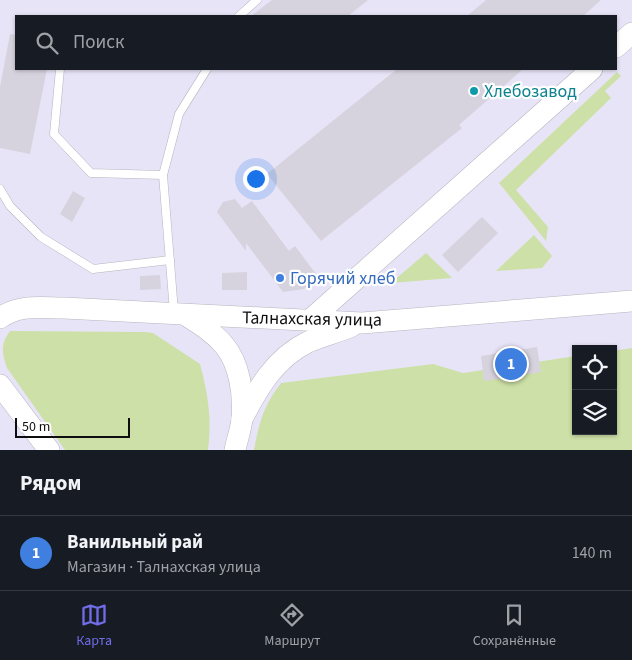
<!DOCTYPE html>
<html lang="ru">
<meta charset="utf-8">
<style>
body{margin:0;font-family:"Source Sans 3",sans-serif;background:#20242c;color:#f1f3f6}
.controls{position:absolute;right:15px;bottom:15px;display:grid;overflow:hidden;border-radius:0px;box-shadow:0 1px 4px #0004}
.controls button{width:45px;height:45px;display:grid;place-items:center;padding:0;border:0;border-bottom:1px solid #363941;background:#171b24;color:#f1f3f6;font:25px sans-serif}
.scale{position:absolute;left:15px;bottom:12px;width:115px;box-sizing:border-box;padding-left:5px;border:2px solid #0e0e11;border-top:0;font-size:14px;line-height:18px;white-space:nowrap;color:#0e0e11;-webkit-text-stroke:4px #fefefe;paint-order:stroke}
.you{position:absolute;left:255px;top:178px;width:18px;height:18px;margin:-12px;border:4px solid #fff;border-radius:50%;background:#1a73e8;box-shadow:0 0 0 8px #1a73e833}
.badge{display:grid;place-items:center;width:32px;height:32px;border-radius:50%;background:#706de7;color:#fff;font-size:16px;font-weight:700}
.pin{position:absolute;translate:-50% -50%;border:2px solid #fff;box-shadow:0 1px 5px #0006}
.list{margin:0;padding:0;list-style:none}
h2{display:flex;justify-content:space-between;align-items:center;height:65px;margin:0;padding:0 20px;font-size:21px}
h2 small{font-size:16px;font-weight:400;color:#9ea1a6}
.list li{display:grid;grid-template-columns:32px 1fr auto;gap:15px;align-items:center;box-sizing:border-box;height:75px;padding:0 20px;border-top:1px solid #363941}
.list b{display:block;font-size:19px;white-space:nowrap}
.list p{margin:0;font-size:16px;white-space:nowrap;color:#9ea1a6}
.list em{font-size:16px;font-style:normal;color:#9ea1a6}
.icon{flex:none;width:28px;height:28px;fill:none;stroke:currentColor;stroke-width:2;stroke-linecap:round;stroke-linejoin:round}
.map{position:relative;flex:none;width:632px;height:450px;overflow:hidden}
.search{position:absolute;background:#171b24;box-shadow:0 1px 4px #0004;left:15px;right:15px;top:15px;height:55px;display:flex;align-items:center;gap:12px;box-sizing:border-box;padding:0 18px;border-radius:0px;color:#9ea1a6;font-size:19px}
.sheet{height:140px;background:#171b24}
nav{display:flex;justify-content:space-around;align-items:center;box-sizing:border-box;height:70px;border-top:1px solid #363941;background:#171b24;font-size:14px;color:#9ea1a6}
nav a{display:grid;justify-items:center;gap:2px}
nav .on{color:#706de7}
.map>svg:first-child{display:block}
.built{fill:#e8e4f7;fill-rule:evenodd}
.green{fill:#cde0a7}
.building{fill:#d6d3de}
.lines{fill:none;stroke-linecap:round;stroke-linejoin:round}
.service-casing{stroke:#b6b4be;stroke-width:9}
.secondary-casing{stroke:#b6b4be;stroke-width:22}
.service{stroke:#fff;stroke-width:8}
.secondary{stroke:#fff;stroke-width:21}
.culture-dot{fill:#0f9aa8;stroke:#fefefe;stroke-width:2}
.shop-dot{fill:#3f7fe0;stroke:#fefefe;stroke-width:2}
.labels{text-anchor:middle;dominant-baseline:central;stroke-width:4.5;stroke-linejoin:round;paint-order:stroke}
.culture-label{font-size:18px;fill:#0d838f;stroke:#fefefe;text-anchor:start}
.shop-label{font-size:18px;fill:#366cbe;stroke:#fefefe;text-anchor:start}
.street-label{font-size:18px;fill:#0e0e11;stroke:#fefefe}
</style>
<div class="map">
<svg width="632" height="450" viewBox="0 0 632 450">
<rect width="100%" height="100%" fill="#f2effa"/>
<path class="built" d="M 0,0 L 632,0 L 632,361 L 613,365 L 613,349 L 576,349 L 576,372 L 293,450 L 0,450 ZM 16,16 L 616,16 L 616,69 L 16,69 Z"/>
<g class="green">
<path d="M 617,72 L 621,76 L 605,91 L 611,98 L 516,190 L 548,227 L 546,241 L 499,183 Z"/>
<path d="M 534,235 L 552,256 L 542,268 L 496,271 Z"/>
<path d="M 426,253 L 452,278 L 391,283 Z"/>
<path d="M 10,331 L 145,332 L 153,333 L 200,364 C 208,394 212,419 208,450 L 65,450 L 7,368 C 2,353 0,345 10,331 Z"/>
<path d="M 632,348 L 632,450 L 254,450 C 260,420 263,407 281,383 L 433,364 L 463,373 L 576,356 L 576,431 L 613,431 L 613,351 Z"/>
</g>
<g class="building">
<path d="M 272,0 L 368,0 L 348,16 L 251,16 Z"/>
<path d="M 486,0 L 601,0 L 583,16 L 467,16 Z"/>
<path d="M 10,34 L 16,35 L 16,69 L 47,69 L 30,154 L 0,148 L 0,87 Z"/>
<path d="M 397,69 L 523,69 L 459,125 L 462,128 L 321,241 L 267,174 Z"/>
<path d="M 73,191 L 85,198 L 72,222 L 60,214 Z"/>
<path d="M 235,199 L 242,208 L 252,201 L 289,251 L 295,246 L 319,278 L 304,289 L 283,292 L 246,243 L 246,251 L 217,212 L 223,202 Z"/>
<path d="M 482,217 L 498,233 L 458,272 L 442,255 Z"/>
<path d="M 247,272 L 247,290 L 222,290 L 222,273 Z"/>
<path d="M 160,275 L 161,289 L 140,290 L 140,276 Z"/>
<path d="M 537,347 L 541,372 L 484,381 L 481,356 Z"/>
</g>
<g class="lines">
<defs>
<g id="service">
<path d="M 239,16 L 257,0"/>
<path d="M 60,69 L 54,134 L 91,173 L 163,175"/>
<path d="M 0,189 L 10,206 L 41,237 L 93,269 L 170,260"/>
<path d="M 174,312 L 163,175 L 179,114 L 207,69"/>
</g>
<g id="secondary">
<path d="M 616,47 L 632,33"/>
<path d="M 187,316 C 201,325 214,333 224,345 C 240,364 244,395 242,419 C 241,429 237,440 235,450"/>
<path d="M 0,318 C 19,304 41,308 64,308 L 362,323 L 632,301"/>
<path d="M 310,320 L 592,69"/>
<path d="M 0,385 L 49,450"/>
<path d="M 242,419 C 258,388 275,358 308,342 C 322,336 338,332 352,326"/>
</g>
</defs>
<use href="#service" class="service-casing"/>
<use href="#secondary" class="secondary-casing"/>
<use href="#service" class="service"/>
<use href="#secondary" class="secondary"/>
</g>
<circle class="culture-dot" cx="474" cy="91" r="5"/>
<circle class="shop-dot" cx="280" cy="278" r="5"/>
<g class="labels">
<g class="culture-label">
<text x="484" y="91">Хлебозавод</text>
</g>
<g class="shop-label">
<text x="290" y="278">Горячий хлеб</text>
</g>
<g class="street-label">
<text transform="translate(312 319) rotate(1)">Талнахская улица</text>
</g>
</g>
</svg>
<div class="controls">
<button><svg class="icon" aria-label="locate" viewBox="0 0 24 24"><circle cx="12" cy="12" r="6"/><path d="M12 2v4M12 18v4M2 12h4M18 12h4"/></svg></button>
<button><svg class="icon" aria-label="layers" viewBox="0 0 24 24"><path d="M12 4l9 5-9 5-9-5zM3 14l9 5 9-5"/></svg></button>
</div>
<div class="scale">50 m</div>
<div class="you"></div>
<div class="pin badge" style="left:511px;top:364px;background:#3f7fe0">1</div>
<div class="search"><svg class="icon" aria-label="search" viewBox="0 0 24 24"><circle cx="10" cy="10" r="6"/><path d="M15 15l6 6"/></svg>Поиск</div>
</div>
<section class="sheet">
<h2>Рядом<small></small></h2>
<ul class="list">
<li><span class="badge" style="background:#3f7fe0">1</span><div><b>Ванильный рай</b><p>Магазин · Талнахская улица</p></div><em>140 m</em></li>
</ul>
</section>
<nav>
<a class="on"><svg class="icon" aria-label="map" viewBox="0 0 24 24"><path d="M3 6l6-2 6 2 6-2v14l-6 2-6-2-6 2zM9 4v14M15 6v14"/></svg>Карта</a>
<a><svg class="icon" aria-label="directions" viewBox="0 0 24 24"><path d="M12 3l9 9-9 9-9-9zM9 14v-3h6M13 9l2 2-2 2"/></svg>Маршрут</a>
<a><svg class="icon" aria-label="saved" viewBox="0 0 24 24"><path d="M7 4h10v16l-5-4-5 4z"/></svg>Сохранённые</a>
</nav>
